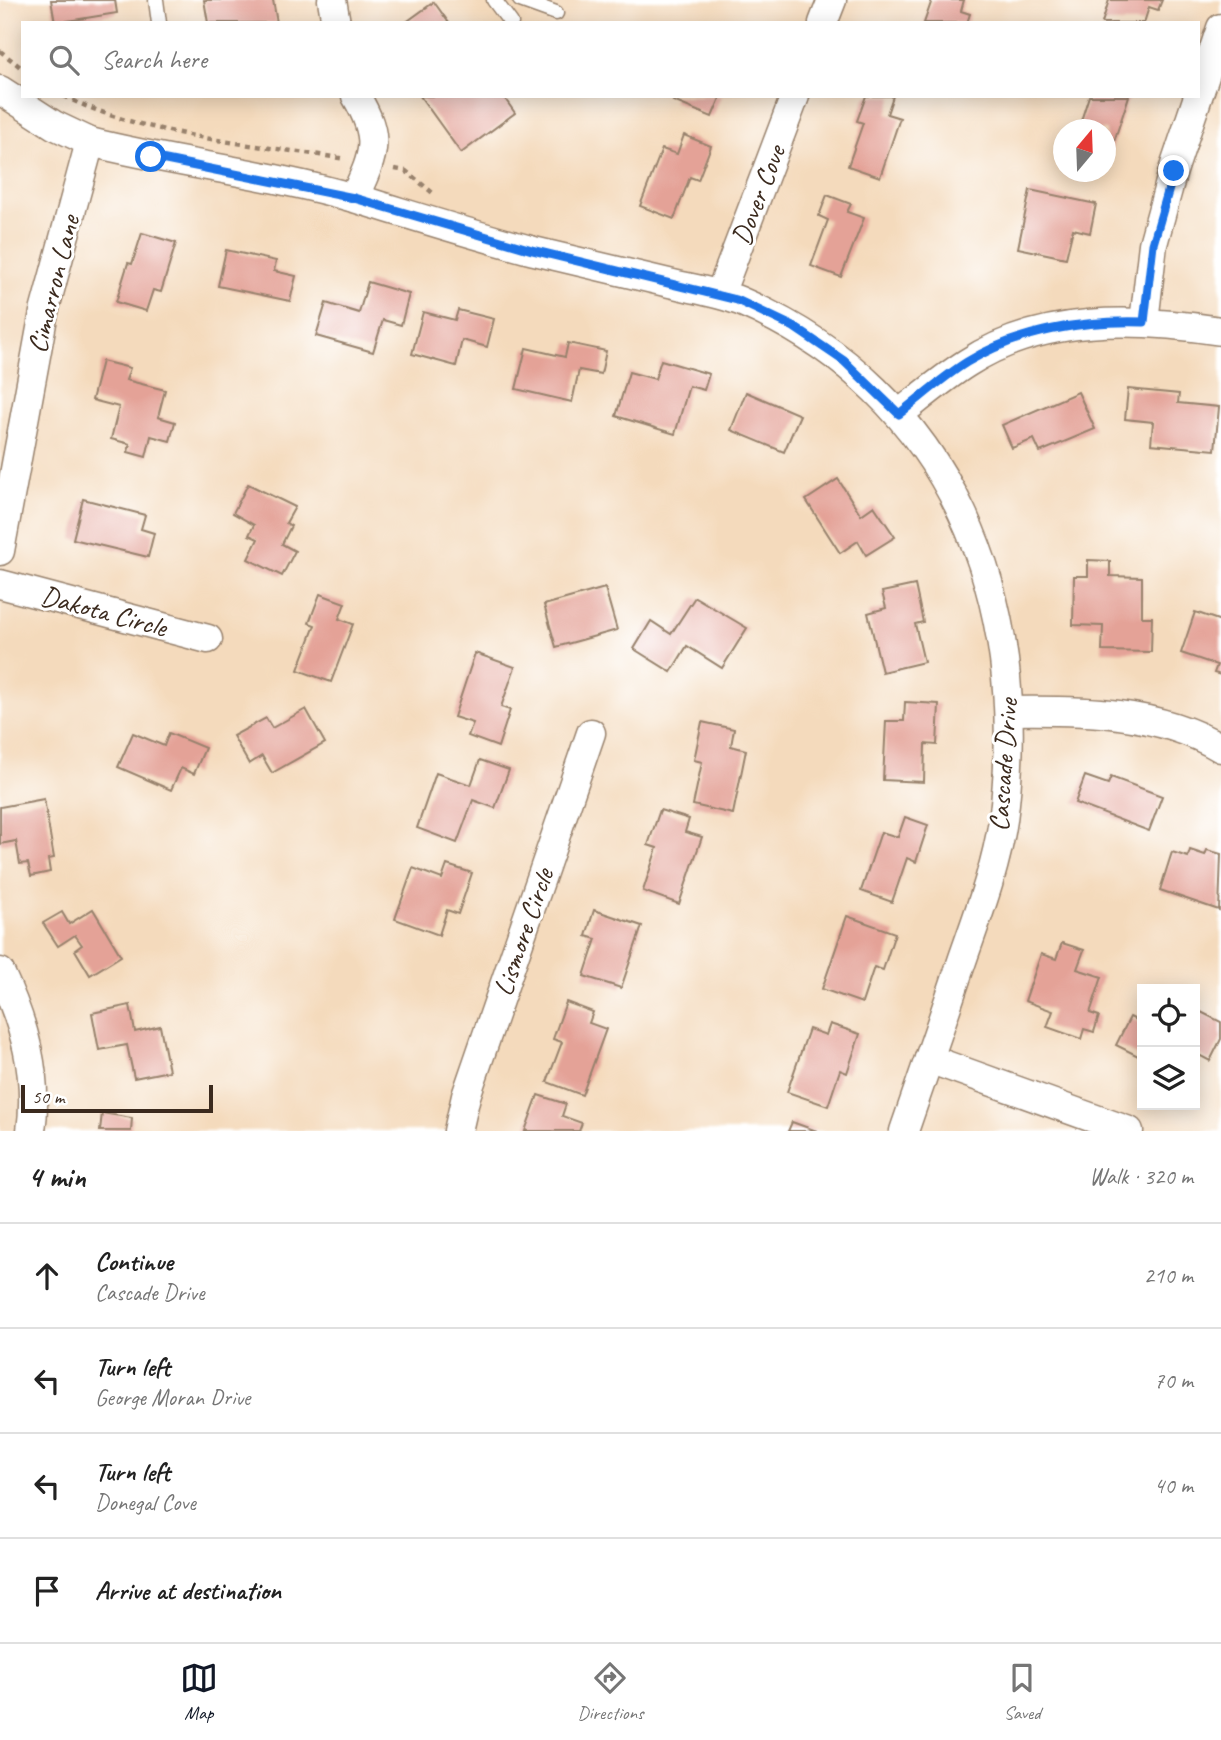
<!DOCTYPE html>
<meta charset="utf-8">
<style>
body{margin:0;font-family:Caveat,sans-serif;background:#f2f2f2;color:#222}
.controls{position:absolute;right:21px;bottom:21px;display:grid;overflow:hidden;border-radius:0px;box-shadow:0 4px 18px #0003}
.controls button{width:63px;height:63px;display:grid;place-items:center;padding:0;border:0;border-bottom:2px solid #e0e0e0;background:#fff;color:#222;font:35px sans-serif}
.compass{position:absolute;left:1053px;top:119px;width:63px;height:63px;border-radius:50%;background:#fff;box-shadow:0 4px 18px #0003;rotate:19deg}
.scale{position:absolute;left:21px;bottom:18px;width:192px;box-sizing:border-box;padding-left:7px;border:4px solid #3b2a1e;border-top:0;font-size:19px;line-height:24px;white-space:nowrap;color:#3b2a1e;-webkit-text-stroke:5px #fff;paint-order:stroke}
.stop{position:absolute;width:21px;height:21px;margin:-16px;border:5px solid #1a73e8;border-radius:50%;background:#fff}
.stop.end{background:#1a73e8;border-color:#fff;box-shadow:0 2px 7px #0008}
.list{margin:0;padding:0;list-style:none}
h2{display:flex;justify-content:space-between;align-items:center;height:91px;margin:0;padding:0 28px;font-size:30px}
h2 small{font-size:23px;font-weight:400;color:#767676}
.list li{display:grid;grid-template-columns:46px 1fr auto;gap:21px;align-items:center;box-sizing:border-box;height:105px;padding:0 28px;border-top:2px solid #e0e0e0}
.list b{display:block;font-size:26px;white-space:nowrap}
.list p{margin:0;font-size:23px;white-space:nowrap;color:#767676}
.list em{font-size:23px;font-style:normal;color:#767676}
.icon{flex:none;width:38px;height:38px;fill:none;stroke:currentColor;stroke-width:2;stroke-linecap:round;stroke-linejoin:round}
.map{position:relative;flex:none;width:1221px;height:1131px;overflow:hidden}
.search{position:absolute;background:#fff;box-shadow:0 4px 18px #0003;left:21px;right:21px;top:21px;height:77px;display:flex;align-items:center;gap:18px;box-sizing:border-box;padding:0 24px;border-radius:0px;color:#767676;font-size:26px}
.sheet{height:511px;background:#fff}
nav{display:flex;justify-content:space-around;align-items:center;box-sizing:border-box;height:98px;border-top:2px solid #e0e0e0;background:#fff;font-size:19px;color:#767676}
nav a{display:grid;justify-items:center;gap:4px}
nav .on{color:#111827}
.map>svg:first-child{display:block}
.building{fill:#e4a297}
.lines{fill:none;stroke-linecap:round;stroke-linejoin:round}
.lane-casing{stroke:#98826d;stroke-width:17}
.street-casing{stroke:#98826d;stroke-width:31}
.path{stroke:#98826d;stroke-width:4.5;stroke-dasharray:5 5;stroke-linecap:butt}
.lane{stroke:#fff;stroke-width:14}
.street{stroke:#fff;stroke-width:28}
.route{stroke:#1a73e8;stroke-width:9}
.labels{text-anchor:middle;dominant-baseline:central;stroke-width:6;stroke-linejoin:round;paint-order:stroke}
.street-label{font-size:28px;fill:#3b2a1e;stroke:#fff}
</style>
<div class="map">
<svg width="1221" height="1131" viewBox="0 0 1221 1131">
<rect width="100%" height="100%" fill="#fff"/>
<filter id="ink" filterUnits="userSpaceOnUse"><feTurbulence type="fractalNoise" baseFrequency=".0143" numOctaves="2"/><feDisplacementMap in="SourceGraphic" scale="14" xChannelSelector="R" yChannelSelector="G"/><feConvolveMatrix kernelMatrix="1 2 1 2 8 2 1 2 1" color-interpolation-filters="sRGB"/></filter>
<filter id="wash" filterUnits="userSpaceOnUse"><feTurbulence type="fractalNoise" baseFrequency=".00686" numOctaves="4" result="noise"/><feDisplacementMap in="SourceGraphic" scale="28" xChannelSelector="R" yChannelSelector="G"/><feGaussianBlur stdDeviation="1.57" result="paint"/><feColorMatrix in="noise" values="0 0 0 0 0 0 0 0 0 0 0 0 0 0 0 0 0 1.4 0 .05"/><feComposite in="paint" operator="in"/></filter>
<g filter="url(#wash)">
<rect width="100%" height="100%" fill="#f4dabc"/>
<g id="blocks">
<g class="building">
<path d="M 51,0 L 115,0 L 117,13 L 55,23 Z"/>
<path d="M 204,0 L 273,0 L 277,23 L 208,23 Z"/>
<path d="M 932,0 L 964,0 L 961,11 L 970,14 L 967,23 L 924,23 Z"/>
<path d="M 1109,0 L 1162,0 L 1158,10 L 1149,7 L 1144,23 L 1102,23 Z"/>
<path d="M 434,2 L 449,23 L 405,23 Z"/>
<path d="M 420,96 L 503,96 L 515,113 L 461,153 Z"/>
<path d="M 675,96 L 721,96 L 712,117 L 673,101 Z"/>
<path d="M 866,96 L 893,96 L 887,114 L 900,118 L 880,177 L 848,166 L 863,123 L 857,121 Z"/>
<path d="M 1089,96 L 1129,96 L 1106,166 L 1106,130 L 1078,130 Z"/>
<path d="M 684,135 L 711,146 L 698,180 L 690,177 L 674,219 L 640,206 L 662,149 L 677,154 Z"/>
<path d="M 1030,190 L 1096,204 L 1090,233 L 1073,229 L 1066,258 L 1018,248 Z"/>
<path d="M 827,195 L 851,204 L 847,212 L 864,218 L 841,277 L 811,266 L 828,220 L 819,216 Z"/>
<path d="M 142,233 L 176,243 L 161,292 L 153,290 L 146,311 L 116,302 L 128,263 L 132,264 Z"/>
<path d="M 226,250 L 276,261 L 274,271 L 296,276 L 290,301 L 218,286 Z"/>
<path d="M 368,282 L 409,294 L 401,325 L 383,320 L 373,352 L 316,336 L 326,303 L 359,313 Z"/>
<path d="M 458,310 L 494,319 L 487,347 L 462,340 L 456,366 L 412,354 L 423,312 L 455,320 Z"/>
<path d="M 568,343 L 606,351 L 601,374 L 579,370 L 572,402 L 516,389 L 526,348 L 565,357 Z"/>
<path d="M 661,360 L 709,374 L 704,390 L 689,386 L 675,434 L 616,416 L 629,372 L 655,379 Z"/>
<path d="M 102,361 L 130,368 L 126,380 L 165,390 L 158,417 L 175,422 L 170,441 L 151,436 L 146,457 L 128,452 L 130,444 L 111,439 L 119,407 L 92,400 Z"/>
<path d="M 1128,389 L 1179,394 L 1178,403 L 1219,407 L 1215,450 L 1151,444 L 1153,422 L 1125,419 Z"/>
<path d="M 746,392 L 800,415 L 784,452 L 731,430 Z"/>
<path d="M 1078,392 L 1095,429 L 1040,452 L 1034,439 L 1012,448 L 1002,425 Z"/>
<path d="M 838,479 L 861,515 L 874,506 L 895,537 L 866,555 L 858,541 L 840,553 L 806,500 Z"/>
<path d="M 248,484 L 295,507 L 286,523 L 291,526 L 282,544 L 295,551 L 282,576 L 248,559 L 258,539 L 249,535 L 254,525 L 233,513 Z"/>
<path d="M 83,499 L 145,515 L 141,529 L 154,533 L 148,557 L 73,539 Z"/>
<path d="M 1088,560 L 1110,561 L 1110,576 L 1142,577 L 1142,617 L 1152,617 L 1151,652 L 1102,651 L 1103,626 L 1073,625 L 1074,576 L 1088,576 Z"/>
<path d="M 915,585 L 923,622 L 915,624 L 924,662 L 882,672 L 868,613 L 886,608 L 882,592 Z"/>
<path d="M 605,588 L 617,630 L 556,647 L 544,605 Z"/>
<path d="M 320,594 L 345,603 L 339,619 L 353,624 L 331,682 L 298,670 L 315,625 L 309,623 Z"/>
<path d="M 695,597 L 747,628 L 722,668 L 687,646 L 671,672 L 634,649 L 651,621 L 671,634 Z"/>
<path d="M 1195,612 L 1221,621 L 1221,675 L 1214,673 L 1217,665 L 1181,653 Z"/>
<path d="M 475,653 L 515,667 L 501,707 L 510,710 L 498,747 L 468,736 L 473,723 L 454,717 Z"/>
<path d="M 905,702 L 939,704 L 937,745 L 925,744 L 924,782 L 883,780 L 886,721 L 904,721 Z"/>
<path d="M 306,709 L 325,743 L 272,773 L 262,756 L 249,764 L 233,736 L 266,718 L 272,728 Z"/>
<path d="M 702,722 L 734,729 L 731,746 L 746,750 L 733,814 L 693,805 L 702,762 L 694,760 Z"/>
<path d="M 133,733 L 164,746 L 169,733 L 205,748 L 194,774 L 181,768 L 171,790 L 118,767 Z"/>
<path d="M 480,760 L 509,770 L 495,808 L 473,800 L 457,843 L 417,828 L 436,773 L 471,785 Z"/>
<path d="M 1085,776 L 1108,784 L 1111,777 L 1162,796 L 1149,831 L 1075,803 Z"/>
<path d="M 44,799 L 54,858 L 48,859 L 50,872 L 31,876 L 28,863 L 20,864 L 16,841 L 0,844 L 0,807 Z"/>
<path d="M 660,810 L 689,819 L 685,832 L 702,837 L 679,904 L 643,891 L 657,848 L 648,845 Z"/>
<path d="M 905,817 L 928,825 L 916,862 L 907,858 L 892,902 L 861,891 L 881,832 L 898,837 Z"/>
<path d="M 1190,850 L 1205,855 L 1207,850 L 1221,854 L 1219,910 L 1160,890 L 1172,852 L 1188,857 Z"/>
<path d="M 447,865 L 472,873 L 458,914 L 447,910 L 439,935 L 395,919 L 413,868 L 442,879 Z"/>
<path d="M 93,909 L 121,956 L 90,975 L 75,950 L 82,945 L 75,935 L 58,946 L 43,923 L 62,912 L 69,924 Z"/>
<path d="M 594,910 L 642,926 L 621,988 L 584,976 L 596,939 L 586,936 Z"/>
<path d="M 847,916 L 895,933 L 883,970 L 874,967 L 862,1003 L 822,989 Z"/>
<path d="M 1062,943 L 1084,950 L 1077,969 L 1102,977 L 1090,1013 L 1099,1016 L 1094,1032 L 1084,1029 L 1081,1039 L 1047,1027 L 1053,1011 L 1025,1001 L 1041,954 L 1056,959 Z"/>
<path d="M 566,1002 L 593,1012 L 589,1023 L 606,1029 L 582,1095 L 547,1082 L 562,1042 L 553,1039 Z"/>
<path d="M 130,1005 L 135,1032 L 160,1026 L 169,1071 L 134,1078 L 127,1045 L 99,1050 L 92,1013 Z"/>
<path d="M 1195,1009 L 1221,1022 L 1221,1039 L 1210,1061 L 1195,1053 Z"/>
<path d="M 1130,1017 L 1142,1023 L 1142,1058 L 1116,1045 Z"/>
<path d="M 830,1024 L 860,1034 L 847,1073 L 840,1070 L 828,1106 L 787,1092 L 809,1029 L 826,1035 Z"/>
<path d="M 538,1095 L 566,1104 L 562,1116 L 582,1123 L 579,1131 L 525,1131 Z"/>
<path d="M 102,1113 L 132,1118 L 131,1131 L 100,1131 Z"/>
<path d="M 792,1122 L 817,1131 L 788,1131 Z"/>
</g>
</g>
</g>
<g filter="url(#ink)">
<use href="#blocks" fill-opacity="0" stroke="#98826d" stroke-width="2"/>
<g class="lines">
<defs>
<g id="lane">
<path d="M 156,0 L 159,23"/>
<path d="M 494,0 L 511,23"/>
<path d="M 520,0 L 556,13"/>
</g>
<g id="street">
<path d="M 332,0 L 336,23"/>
<path d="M 823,23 L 832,0"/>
<path d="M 0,90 L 54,125 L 90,142 C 177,164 268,173 354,198 C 414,216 473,235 534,251 C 579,262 624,272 669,283 C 693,289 717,292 740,301 C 952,392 1032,601 1003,820 C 996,868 978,915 962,961 C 943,1018 924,1074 904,1131"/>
<path d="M 354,198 C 374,154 382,140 356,96"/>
<path d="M 720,294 L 795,96"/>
<path d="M 1144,322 L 1153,244 L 1173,171 L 1221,28"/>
<path d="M 899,414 C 921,397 943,378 967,363 C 1042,314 1137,318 1221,331"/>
<path d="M 0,551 L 44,312 L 90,142"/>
<path d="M 0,584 L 208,639"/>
<path d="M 1009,711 C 1080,710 1158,710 1221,748"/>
<path d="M 0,972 C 24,1023 39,1074 31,1131"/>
<path d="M 929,1059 L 1129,1131"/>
<path d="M 458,1131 L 466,1096 L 591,733"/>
</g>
</defs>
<use href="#lane" class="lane-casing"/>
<use href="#street" class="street-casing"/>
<g class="path">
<path d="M 0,51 L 23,69"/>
<path d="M 64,96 C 145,137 255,144 345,159"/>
<path d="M 395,169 L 406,171 L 434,194"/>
</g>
<use href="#lane" class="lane"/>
<use href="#street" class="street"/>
</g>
</g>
<g class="lines" filter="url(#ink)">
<path class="route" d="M 151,157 L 354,198 L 532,250 L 737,300 L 794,327 L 844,361 L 899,414 C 921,397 943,377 967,362 C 1019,330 1084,320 1144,322 L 1153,244 L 1174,171"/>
</g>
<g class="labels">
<g class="street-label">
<text transform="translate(758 195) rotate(-69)">Dover Cove</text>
<text transform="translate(53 284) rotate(-76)">Cimarron Lane</text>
<text transform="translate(104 611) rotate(15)">Dakota Circle</text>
<text transform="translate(1003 765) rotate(-86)">Cascade Drive</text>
<text transform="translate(523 932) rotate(-71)">Lismore Circle</text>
</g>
</g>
</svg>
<div class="controls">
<button><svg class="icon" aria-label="locate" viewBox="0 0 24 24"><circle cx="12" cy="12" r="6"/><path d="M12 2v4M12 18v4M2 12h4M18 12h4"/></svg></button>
<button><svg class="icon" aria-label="layers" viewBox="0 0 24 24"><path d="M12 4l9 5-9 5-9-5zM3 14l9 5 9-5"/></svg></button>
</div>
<svg class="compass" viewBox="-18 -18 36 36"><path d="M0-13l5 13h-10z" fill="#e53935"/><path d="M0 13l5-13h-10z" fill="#767676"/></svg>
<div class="scale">50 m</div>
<div class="stop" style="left:151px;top:157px"></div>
<div class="stop end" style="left:1174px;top:171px"></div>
<div class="search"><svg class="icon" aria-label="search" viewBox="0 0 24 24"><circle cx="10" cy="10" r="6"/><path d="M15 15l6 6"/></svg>Search here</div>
</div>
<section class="sheet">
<h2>4 min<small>Walk · 320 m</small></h2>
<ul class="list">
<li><svg class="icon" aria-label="ahead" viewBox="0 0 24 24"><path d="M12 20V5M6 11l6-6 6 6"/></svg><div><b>Continue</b><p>Cascade Drive</p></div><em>210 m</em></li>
<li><svg class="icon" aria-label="left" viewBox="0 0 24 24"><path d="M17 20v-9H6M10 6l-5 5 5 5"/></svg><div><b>Turn left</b><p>George Moran Drive</p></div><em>70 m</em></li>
<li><svg class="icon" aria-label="left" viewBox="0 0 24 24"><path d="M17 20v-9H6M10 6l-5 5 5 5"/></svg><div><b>Turn left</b><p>Donegal Cove</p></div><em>40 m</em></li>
<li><svg class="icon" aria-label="arrive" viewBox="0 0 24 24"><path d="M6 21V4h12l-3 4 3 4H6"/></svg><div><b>Arrive at destination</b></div></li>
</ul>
</section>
<nav>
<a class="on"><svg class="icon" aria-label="map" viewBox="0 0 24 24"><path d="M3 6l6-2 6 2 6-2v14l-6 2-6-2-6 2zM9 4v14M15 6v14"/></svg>Map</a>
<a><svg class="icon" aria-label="directions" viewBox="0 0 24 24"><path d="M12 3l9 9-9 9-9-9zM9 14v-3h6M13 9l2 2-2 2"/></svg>Directions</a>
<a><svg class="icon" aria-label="saved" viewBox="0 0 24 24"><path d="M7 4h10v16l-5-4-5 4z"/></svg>Saved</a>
</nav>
